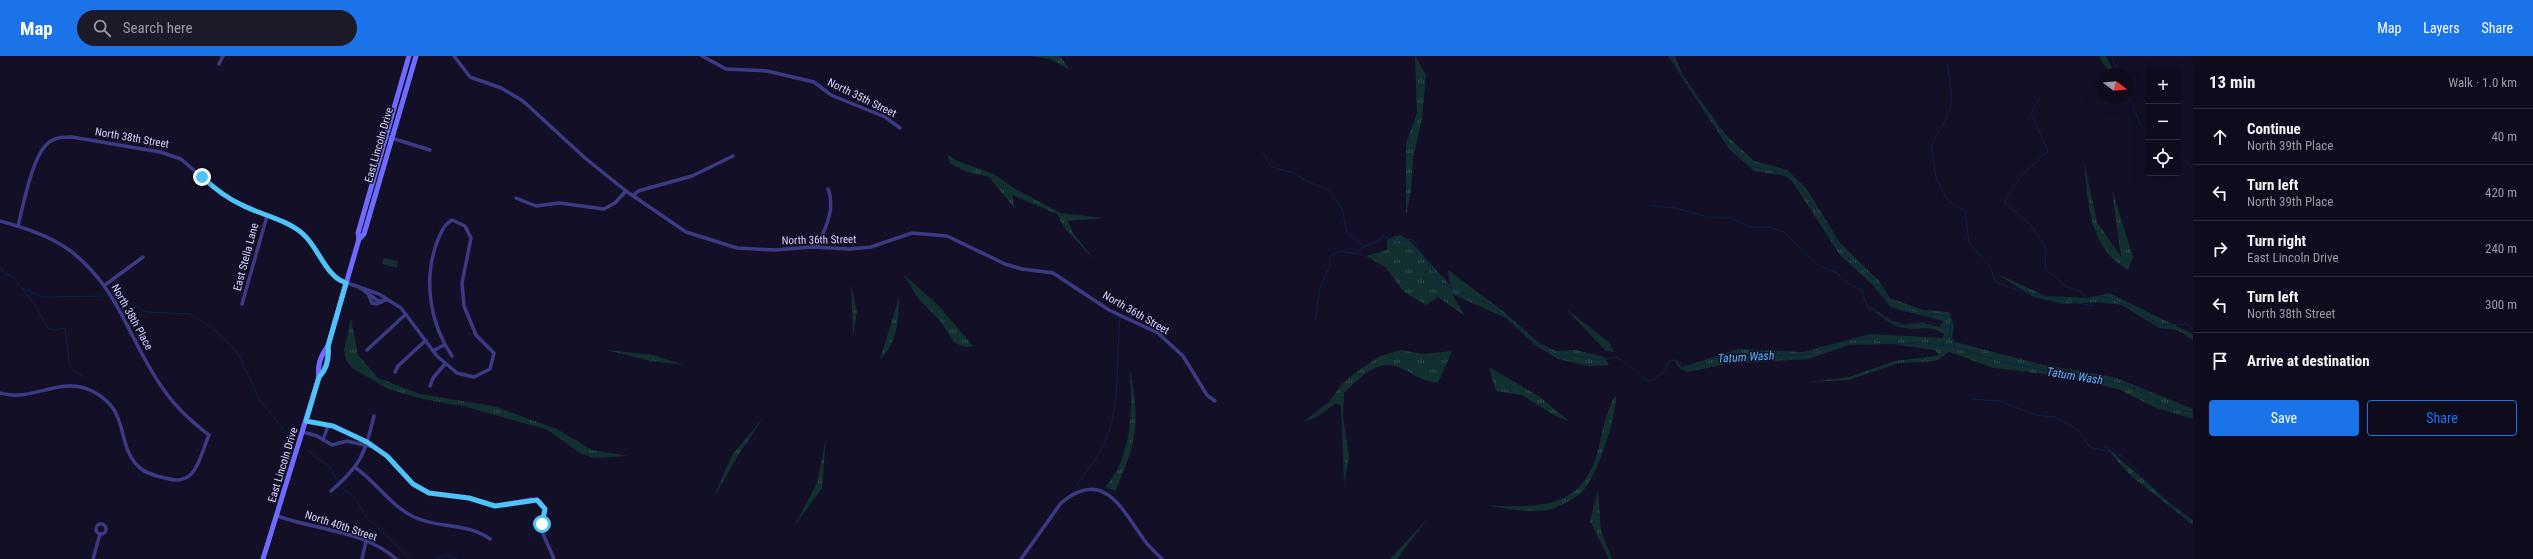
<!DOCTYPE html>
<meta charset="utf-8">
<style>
body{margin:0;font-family:"Roboto Condensed",sans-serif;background:#1c1929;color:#f1f3f6}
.controls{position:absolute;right:12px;top:12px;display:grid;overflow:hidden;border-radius:4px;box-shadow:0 4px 16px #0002}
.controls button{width:36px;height:36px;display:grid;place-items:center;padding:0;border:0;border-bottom:1px solid #2e2b3b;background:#0e0b1c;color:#f1f3f6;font:20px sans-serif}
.compass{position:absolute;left:2097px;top:12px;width:36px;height:36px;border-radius:50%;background:#0e0b1c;box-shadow:0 4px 16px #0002;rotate:106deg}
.stop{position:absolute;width:12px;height:12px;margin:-9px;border:3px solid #4fc3f7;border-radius:50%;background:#fff}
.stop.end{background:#4fc3f7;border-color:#fff;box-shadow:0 1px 4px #0008}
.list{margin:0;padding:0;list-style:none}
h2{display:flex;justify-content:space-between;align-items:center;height:52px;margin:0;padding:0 16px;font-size:17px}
h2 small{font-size:13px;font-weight:400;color:#9b9ba3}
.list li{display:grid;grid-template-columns:26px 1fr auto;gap:12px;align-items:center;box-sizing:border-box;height:56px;padding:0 16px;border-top:1px solid #2e2b3b}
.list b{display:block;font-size:15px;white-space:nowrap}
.list p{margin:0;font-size:13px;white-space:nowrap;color:#9b9ba3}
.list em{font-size:13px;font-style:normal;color:#9b9ba3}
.actions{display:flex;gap:8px;padding:12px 16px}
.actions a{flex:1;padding:9px 0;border:1px solid #1a73e8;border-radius:4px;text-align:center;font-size:14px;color:#1a73e8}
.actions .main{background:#1a73e8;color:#fff}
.icon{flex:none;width:22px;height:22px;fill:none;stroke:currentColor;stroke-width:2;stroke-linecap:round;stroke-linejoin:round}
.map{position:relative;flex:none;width:2193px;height:503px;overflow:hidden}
header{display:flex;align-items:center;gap:24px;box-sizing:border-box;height:56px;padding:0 20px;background:#1a73e8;color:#fff}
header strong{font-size:19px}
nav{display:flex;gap:22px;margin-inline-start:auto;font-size:14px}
.search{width:280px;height:36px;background:#1c1929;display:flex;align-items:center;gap:10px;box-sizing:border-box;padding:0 14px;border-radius:22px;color:#9b9ba3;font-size:15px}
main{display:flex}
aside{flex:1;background:#0e0b1c}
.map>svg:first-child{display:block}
.grass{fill:url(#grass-tufts)}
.park{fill:#12302f}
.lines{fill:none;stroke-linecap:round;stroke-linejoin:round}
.stream{stroke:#0c2248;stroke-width:1}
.street{stroke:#3d3a85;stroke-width:3.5}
.secondary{stroke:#6f6bff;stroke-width:5}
.route{stroke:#4fc3f7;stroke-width:5}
.labels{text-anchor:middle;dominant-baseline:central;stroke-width:3;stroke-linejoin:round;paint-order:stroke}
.street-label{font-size:11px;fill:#d9d4ff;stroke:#130f26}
.water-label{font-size:12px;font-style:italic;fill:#62b6ff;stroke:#130f26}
</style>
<header>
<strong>Map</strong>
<div class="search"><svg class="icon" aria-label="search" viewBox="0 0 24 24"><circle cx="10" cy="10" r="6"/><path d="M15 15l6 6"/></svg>Search here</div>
<nav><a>Map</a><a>Layers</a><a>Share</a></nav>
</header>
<main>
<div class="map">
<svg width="2193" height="503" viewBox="0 0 2193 503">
<defs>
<pattern id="grass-tufts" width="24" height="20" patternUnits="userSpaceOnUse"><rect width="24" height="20" fill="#12302f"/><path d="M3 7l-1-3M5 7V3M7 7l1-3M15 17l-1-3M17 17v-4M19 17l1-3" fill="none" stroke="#344d4e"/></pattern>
</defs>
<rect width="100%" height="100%" fill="#130f26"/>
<g class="grass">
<path d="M 1029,0 L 1060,0 L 1070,14 L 1051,3 Z"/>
<path d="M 1415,0 L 1426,19 L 1422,62 L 1413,103 L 1411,135 L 1406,159 L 1406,88 L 1417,57 Z"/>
<path d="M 1668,0 L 1675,0 L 1682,18 L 1724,77 L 1754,105 L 1787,114 L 1806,132 L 1840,187 L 1879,225 L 1890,242 L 1923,254 L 1949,256 L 1954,271 L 1952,281 L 1955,286 L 2044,309 L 2114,321 L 2193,353 L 2193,363 L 2154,351 L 2118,333 L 2052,319 L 1994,312 L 1949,296 L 1936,305 L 1899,307 L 1849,324 L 1808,326 L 1849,321 L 1895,305 L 1936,300 L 1939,298 L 1934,294 L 1893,288 L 1849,289 L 1808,303 L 1726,308 L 1688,316 L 1680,313 L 1673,301 L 1682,311 L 1738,293 L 1803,296 L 1870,278 L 1943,282 L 1944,278 C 1931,268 1918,275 1904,272 C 1890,270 1880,259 1870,250 L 1890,264 L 1905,269 L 1923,267 L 1940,271 L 1943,265 L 1890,251 L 1875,231 L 1840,199 L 1792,125 L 1785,120 L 1754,115 L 1730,94 Z"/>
<path d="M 2100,0 L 2106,0 L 2115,18 L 2111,18 L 2100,3 Z"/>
<path d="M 947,98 L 957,105 L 994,118 L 1015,133 L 1061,157 L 1104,162 L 1068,165 L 1073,177 L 1095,204 L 1065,173 L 1057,158 L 1012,139 L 1015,153 L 989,121 L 964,115 L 950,107 Z"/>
<path d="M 2084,105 L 2097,166 L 2121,201 L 2112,134 L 2133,201 L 2128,214 C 2088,191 2088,146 2084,105 Z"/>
<path d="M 1401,179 L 1410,185 L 1450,229 L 1448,214 L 1504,256 L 1539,287 L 1556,295 L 1576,294 L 1604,301 L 1609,309 L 1588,310 L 1558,303 L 1535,289 L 1506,262 L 1452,238 L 1465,260 L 1438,241 L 1426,249 L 1404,236 L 1385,211 L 1366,200 L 1387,194 L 1387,185 L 1389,182 Z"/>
<path d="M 903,218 L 938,249 L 973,290 L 964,291 L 954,286 L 940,265 L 918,242 Z"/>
<path d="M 1997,218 L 2046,240 L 2087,242 L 2109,237 L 2193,278 L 2193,284 L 2177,274 L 2159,272 L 2122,249 L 2097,246 L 2064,248 L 2034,241 Z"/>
<path d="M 851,228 L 857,256 L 853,281 Z"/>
<path d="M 899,241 C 899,265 897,286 880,304 Z"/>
<path d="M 1566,253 L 1609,286 L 1614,296 L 1606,295 Z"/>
<path d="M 351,262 L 358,299 L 378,322 L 420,338 L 493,350 L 557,373 L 592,394 L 629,400 L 594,402 L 580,397 L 548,374 L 467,351 L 423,343 L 388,333 L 352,312 L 346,304 L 344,294 Z"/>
<path d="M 607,294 L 654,299 L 683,309 L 651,305 Z"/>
<path d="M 1400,294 L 1423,298 L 1452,295 L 1438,327 C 1418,324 1418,320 1401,312 C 1377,301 1359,323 1344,337 L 1343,361 L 1349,401 L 1344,429 L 1341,350 L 1336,347 L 1317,361 L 1303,366 L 1329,346 L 1342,328 L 1359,314 L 1380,300 Z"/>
<path d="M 1129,311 C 1136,339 1139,369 1130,397 C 1126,410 1120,422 1116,435 L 1105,431 C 1132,404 1134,347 1129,311 Z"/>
<path d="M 1489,311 L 1540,341 L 1569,365 L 1557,361 L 1522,339 L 1496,335 Z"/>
<path d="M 1616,339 C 1616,362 1597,423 1580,438 C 1573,443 1556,453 1547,454 C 1526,457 1504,452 1484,449 C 1535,452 1583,455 1598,394 C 1603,376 1605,355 1616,339 Z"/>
<path d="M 763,362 L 737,401 L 714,441 L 732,399 Z"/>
<path d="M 826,382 L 822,432 L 795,469 L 817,427 Z"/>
<path d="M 2102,387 L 2171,448 L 2193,464 L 2193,469 L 2130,419 Z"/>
<path d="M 1598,434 L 1601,475 L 1612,503 L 1609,503 L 1590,465 Z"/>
<path d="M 1429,461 L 1397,503 L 1390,503 Z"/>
</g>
<path class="park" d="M 384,202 L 398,205 L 397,212 L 382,208 Z"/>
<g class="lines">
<g class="stream">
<path d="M 1671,0 C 1681,22 1697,39 1711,59 C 1717,66 1720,73 1723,80 C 1725,85 1746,106 1750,110 L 1793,119 L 1839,189 L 1848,202 L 1869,219 L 1882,233 L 1886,245 L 1891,250 L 1903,255 L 1948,260 L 1952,264 L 1949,280 L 1956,291"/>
<path d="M 2112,0 L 2119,18"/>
<path d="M 1947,8 C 1955,50 1953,53 1931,89 L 1936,122 L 1948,145 L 1965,155 L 1969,187 L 1991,212 L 1995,225 L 2017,234 L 2092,250 L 2104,240 L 2133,252 L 2159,269 L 2186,268 L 2193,273"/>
<path d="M 2127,36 L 2142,72 L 2148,73"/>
<path d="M 2040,41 L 2031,58 L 2048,95 L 2021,120 L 2004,146 L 2030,168 L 2046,192 L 2045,212 L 2065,230 L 2081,236 L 2092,250"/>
<path d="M 2178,96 L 2193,113"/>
<path d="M 1263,97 L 1271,111 L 1294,117 L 1308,126 L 1328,133 L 1342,152 L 1347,178 L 1364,190 L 1379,185 L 1383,180 L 1396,185 L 1412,183 L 1441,227 L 1490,249 L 1515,269 L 1528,283 L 1560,301 L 1572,299 L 1601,304 L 1616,301 L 1625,306 L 1646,324 L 1652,325 L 1665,315 L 1669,305 L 1676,304 L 1685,310 L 1699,310 L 1708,304 L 1723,300 L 1805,299 L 1851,284 L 1868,283 L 1904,288 L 1920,286 L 1956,292 L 2003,306 L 2043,314 L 2087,320 L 2130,330 L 2171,353 L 2193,356"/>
<path d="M 1652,150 L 1675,152 L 1709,161 L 1730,162 L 1751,171 L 1769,171 L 1784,176 L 1819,210 L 1837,217 L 1846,226 L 1861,234 L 1868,252 L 1898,269 L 1927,266 L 1951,271"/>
<path d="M 0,211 L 4,217 L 12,220 L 35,249 L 48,272 L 53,274 L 65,272 L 70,311 L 83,321"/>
<path d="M 21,232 L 43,241 L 109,240"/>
<path d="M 112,240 L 122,242 L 146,256 L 190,258 L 208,269 L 231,289 L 240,301 L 259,343 L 290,381"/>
<path d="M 1315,265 L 1320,232 L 1330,210 L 1329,201 L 1340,195 L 1357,198 L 1364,190"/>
<path d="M 1972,343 L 1999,345 L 2036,359 L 2055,361 L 2077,373 L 2090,391 L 2121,399 L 2164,443 L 2193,467"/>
<path d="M 307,394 L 331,412 L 338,427"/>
<path d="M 340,430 L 355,442 L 367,462 L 411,503"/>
<path d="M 1070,440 C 1081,421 1096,405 1105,386 C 1121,352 1116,298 1120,261"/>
<path d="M 436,503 L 447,499 L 457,503"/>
</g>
<g class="street">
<path d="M 454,0 L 470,21 L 501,32 L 523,45 L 585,102 L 626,135 L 686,176 L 737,192 L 774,194 L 812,191 L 850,193 L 871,191 L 912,177 L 947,180 L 1005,208 L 1022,213 L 1053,217 L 1109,254 L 1158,277 L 1183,300 L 1207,339 L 1215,345"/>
<path d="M 702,0 L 726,13 L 767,15 L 814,26 L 831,39 L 885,61 L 900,72"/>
<path d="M 219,8 L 223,0"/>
<path d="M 385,80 L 430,94"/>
<path d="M 634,139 L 638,135 L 692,120 L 733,100"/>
<path d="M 516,142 L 536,150 L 559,147 L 604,153 L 615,147 L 626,135"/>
<path d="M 0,165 C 25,172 51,180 72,196 C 121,235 129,286 164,334 C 176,352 192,366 209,379 C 199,402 197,432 165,422 C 156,420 144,417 138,410 C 115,387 131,354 92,335 C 61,319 31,347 0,337"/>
<path d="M 18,170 C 23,151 33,94 51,85 C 57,81 64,81 72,81 L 160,96 L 181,103 L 221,138 L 242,149 L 295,172 L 309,184 L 336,223 L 379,238 L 401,252 L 437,300 L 457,317 L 474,321 L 490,313 L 494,297 L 476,279 L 464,250 L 462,227 L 471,182 L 465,170 L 452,164 C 443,169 441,177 437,186 C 423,224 430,268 452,300"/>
<path d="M 817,191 C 825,173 836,153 828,133"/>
<path d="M 105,229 L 143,201"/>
<path d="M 359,231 L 378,245 L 387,244"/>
<path d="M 369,240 L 372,247 L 377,248 L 382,246"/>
<path d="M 242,248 L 267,160"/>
<path d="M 367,294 L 406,258"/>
<path d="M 433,295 L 444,289"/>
<path d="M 395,316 L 398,310 L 426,284"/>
<path d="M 430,330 L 433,322 L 445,308"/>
<path d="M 306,365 L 333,370 L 367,386 L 387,400 L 413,428 L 429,437 L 469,442 L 495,450 L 531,443 L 541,446 L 545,453 L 541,473 L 554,503"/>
<path d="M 303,376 L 317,380 L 332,389 L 347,385 L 373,391"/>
<path d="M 323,384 L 328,370"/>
<path d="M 356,412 C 377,427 391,450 414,461 C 439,473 466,466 490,483"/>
<path d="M 331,435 C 362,408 364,399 374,360"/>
<path d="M 278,460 C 315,474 366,475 396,503"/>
<circle cx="101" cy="473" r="5"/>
<path d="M 93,503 L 100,478"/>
<path d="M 362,503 L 366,485"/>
<path d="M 1021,503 L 1061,447 C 1105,410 1123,456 1145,485 C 1150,492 1156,497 1162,503"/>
</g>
<g class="secondary">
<path d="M 359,183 L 358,177 L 409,0"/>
<path d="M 319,321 C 317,310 321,299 328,290"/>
<path d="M 263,503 L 319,321 C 327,313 329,301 328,290 L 359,183 L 364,178 L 416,0"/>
</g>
</g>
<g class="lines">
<path class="route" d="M 202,121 C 214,132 226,142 242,149 C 261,159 286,163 303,178 C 319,192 325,220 346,227 L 328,290 C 329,301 327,313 319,321 L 306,365 L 333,370 L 367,386 L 387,400 L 413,428 L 429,437 L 469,442 L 495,450 L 537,444 L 545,453 L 542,468"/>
</g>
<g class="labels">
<g class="street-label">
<text transform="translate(862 42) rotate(26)">North 35th Street</text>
<text transform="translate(132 82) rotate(10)">North 38th Street</text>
<text transform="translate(379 89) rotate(-74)">East Lincoln Drive</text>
<text transform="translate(819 184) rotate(-1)">North 36th Street</text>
<text transform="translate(246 201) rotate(-75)">East Stella Lane</text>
<text transform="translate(1136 257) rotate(30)">North 36th Street</text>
<text transform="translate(132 261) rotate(61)">North 38th Place</text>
<text transform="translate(283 409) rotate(-73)">East Lincoln Drive</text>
<text transform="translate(341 470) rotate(18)">North 40th Street</text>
</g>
<g class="water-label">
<text transform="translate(1746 301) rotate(-3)">Tatum Wash</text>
<text transform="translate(2075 320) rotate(9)">Tatum Wash</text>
</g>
</g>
</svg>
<div class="controls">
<button>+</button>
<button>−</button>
<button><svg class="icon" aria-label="locate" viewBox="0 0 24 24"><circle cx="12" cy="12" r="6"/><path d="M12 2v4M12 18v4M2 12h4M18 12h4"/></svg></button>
</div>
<svg class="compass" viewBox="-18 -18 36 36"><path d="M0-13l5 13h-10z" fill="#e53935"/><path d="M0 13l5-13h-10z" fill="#9b9ba3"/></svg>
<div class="stop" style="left:542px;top:468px"></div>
<div class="stop end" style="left:202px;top:121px"></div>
</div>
<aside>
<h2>13 min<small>Walk · 1.0 km</small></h2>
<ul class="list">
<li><svg class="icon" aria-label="ahead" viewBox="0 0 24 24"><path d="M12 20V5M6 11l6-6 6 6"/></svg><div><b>Continue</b><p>North 39th Place</p></div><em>40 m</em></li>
<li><svg class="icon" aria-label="left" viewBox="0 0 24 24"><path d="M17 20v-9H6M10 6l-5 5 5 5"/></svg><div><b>Turn left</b><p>North 39th Place</p></div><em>420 m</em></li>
<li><svg class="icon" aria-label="right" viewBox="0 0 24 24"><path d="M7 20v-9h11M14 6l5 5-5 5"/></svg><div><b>Turn right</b><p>East Lincoln Drive</p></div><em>240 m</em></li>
<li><svg class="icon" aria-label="left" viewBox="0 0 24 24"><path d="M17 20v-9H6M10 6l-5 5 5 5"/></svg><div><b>Turn left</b><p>North 38th Street</p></div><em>300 m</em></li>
<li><svg class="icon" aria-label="arrive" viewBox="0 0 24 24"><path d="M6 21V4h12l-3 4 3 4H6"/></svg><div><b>Arrive at destination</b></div></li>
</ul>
<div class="actions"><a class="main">Save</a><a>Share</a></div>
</aside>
</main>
